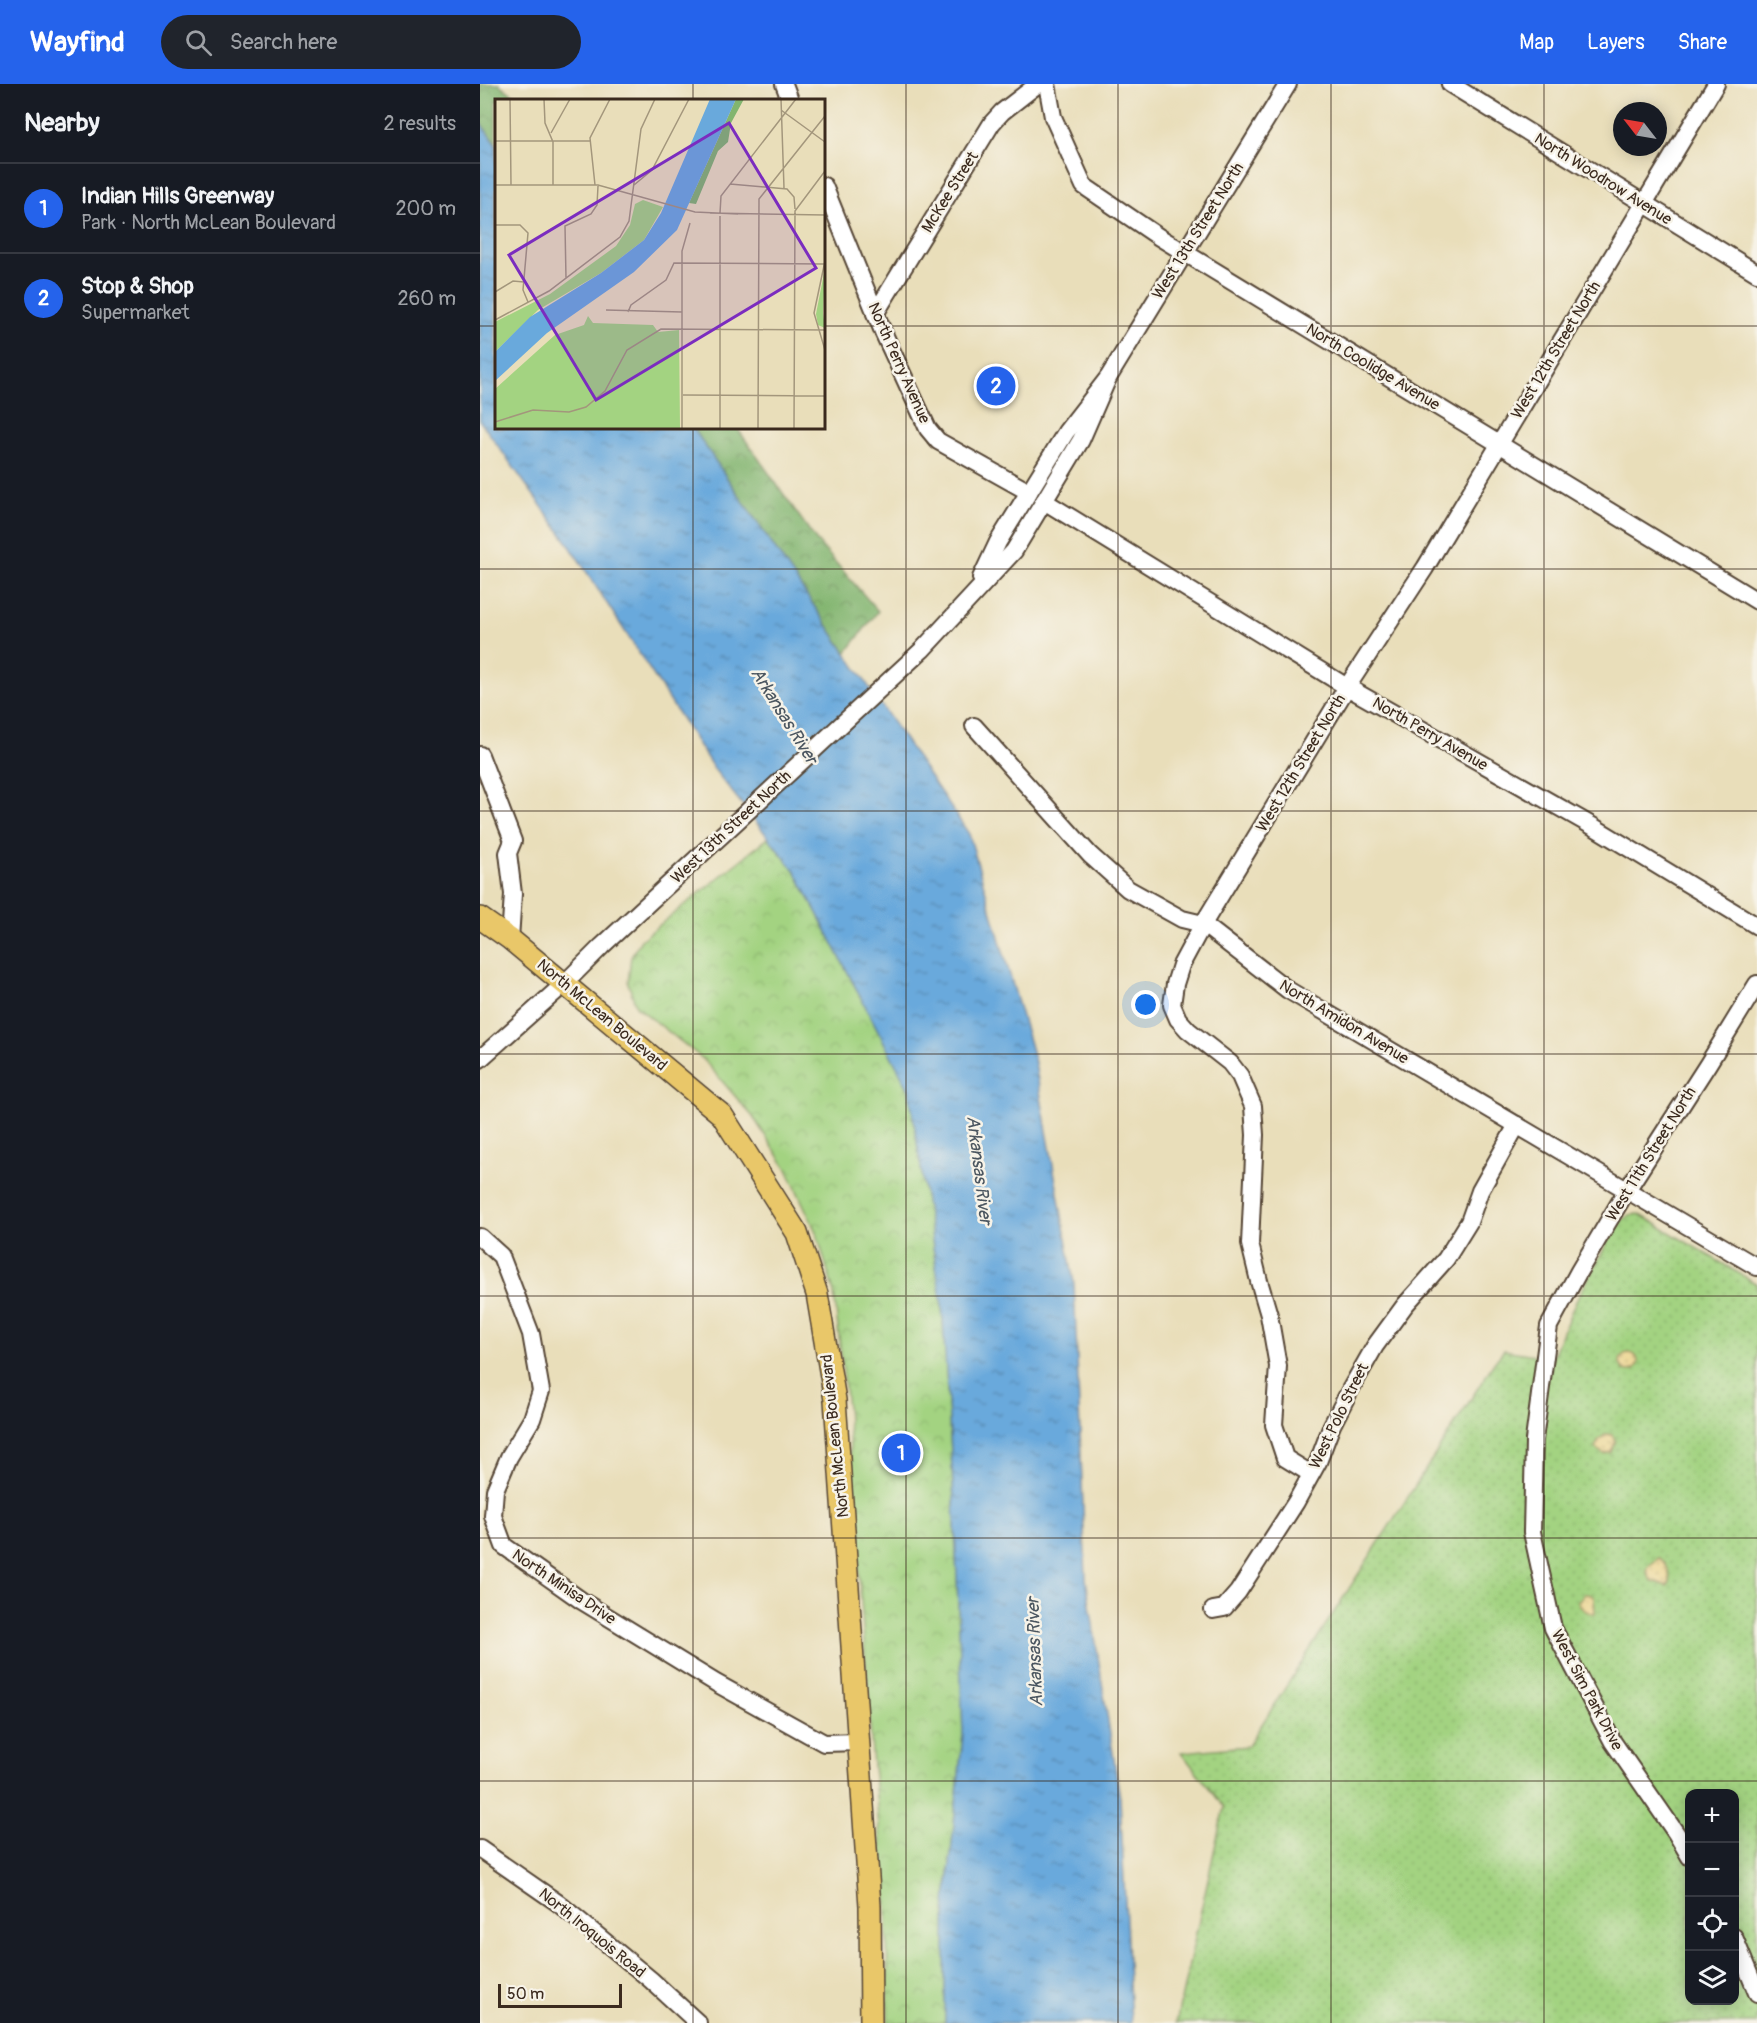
<!DOCTYPE html>
<meta charset="utf-8">
<style>
body{margin:0;font-family:Pangolin,sans-serif;background:#20242c;color:#f1f3f6}
.controls{position:absolute;right:18px;bottom:18px;display:grid;overflow:hidden;border-radius:12px;box-shadow:0 3px 15px #0003}
.controls button{width:54px;height:54px;display:grid;place-items:center;padding:0;border:0;border-bottom:2px solid #363941;background:#171b24;color:#f1f3f6;font:30px sans-serif}
.compass{position:absolute;left:1133px;top:18px;width:54px;height:54px;border-radius:50%;background:#171b24;box-shadow:0 3px 15px #0003;rotate:301deg}
.scale{position:absolute;left:18px;bottom:15px;width:124px;box-sizing:border-box;padding-left:6px;border:3px solid #3b2a1e;border-top:0;font-size:16px;line-height:21px;white-space:nowrap;color:#3b2a1e;-webkit-text-stroke:4px #f7f3e8;paint-order:stroke}
.you{position:absolute;left:666px;top:921px;width:21px;height:21px;margin:-15px;border:4px solid #fff;border-radius:50%;background:#1a73e8;box-shadow:0 0 0 9px #1a73e833}
.badge{display:grid;place-items:center;width:39px;height:39px;border-radius:50%;background:#2563eb;color:#fff;font-size:20px;font-weight:700}
.pin{position:absolute;translate:-50% -50%;border:3px solid #fff;box-shadow:0 2px 6px #0006}
.list{margin:0;padding:0;list-style:none}
h2{display:flex;justify-content:space-between;align-items:center;height:78px;margin:0;padding:0 24px;font-size:26px}
h2 small{font-size:20px;font-weight:400;color:#9ea1a6}
.list li{display:grid;grid-template-columns:39px 1fr auto;gap:18px;align-items:center;box-sizing:border-box;height:90px;padding:0 24px;border-top:2px solid #363941}
.list b{display:block;font-size:22px;white-space:nowrap}
.list p{margin:0;font-size:20px;white-space:nowrap;color:#9ea1a6}
.list em{font-size:20px;font-style:normal;color:#9ea1a6}
.icon{flex:none;width:33px;height:33px;fill:none;stroke:currentColor;stroke-width:2;stroke-linecap:round;stroke-linejoin:round}
.map{position:relative;flex:none;width:1277px;height:1939px;overflow:hidden}
header{display:flex;align-items:center;gap:36px;box-sizing:border-box;height:84px;padding:0 30px;background:#2563eb;color:#fff}
header strong{font-size:28px}
nav{display:flex;gap:33px;margin-inline-start:auto;font-size:21px}
.search{width:420px;height:54px;background:#20242c;display:flex;align-items:center;gap:15px;box-sizing:border-box;padding:0 21px;border-radius:33px;color:#9ea1a6;font-size:22px}
main{display:flex}
aside{flex:1;background:#171b24}
.map>svg:first-child{display:block}
.grass{fill:url(#grass-dots);stroke:#6f7e50;stroke-width:1.5;fill-rule:evenodd}
.forest{fill:url(#forest-crowns);stroke:#5e7046;stroke-width:1.5}
.sand{fill:url(#sand-dots);stroke:#94825e;stroke-width:1.5}
.park{fill:url(#park-crowns);stroke:#6f7e50;stroke-width:1.5}
.water{fill:url(#water-ripples);stroke:#526a7d;stroke-width:1.5}
.lines{fill:none;stroke-linecap:round;stroke-linejoin:round}
.minor-casing{stroke:#554535;stroke-width:20}
.major-casing{stroke:#554535;stroke-width:24}
.minor{stroke:#fff;stroke-width:16}
.major{stroke:#e9c769;stroke-width:21}
.grid{fill:none;stroke:#3b2a1e;stroke-width:1.5;stroke-opacity:0.55}
.labels{text-anchor:middle;dominant-baseline:central;stroke-width:5;stroke-linejoin:round;paint-order:stroke}
.street-label{font-size:16px;fill:#3b2a1e;stroke:#f7f3e8}
.water-label{font-size:18px;font-style:italic;fill:#4b5660;stroke:#f7f3e8}
.inset-road{fill:none;stroke:#a3967c;stroke-width:1.5}
.view{fill:#7b2cbf;fill-opacity:0.15;stroke:#7b2cbf;stroke-width:3}
.inset-edge{fill:none;stroke:#3b2a1e;stroke-width:3}
</style>
<header>
<strong>Wayfind</strong>
<div class="search"><svg class="icon" aria-label="search" viewBox="0 0 24 24"><circle cx="10" cy="10" r="6"/><path d="M15 15l6 6"/></svg>Search here</div>
<nav><a>Map</a><a>Layers</a><a>Share</a></nav>
</header>
<main>
<aside>
<h2>Nearby<small>2 results</small></h2>
<ul class="list">
<li><span class="badge">1</span><div><b>Indian Hills Greenway</b><p>Park · North McLean Boulevard</p></div><em>200 m</em></li>
<li><span class="badge">2</span><div><b>Stop &amp; Shop</b><p>Supermarket</p></div><em>260 m</em></li>
</ul>
</aside>
<div class="map">
<svg width="1277" height="1939" viewBox="0 0 1277 1939">
<defs>
<pattern id="grass-dots" width="8" height="8" patternUnits="userSpaceOnUse" patternTransform="scale(1.5)"><rect width="8" height="8" fill="#a3d381"/><path d="M2 2h.1M6 6h.1" fill="none" stroke="#8db56f" stroke-width="1.8" stroke-linecap="round"/></pattern>
<pattern id="forest-crowns" width="20" height="18" patternUnits="userSpaceOnUse" patternTransform="scale(1.5)"><rect width="20" height="18" fill="#82b56f"/><path d="M2 6a3 3 0 1 1 6 0M12 15a3 3 0 1 1 6 0" fill="none" stroke="#6c935b"/></pattern>
<pattern id="sand-dots" width="8" height="8" patternUnits="userSpaceOnUse" patternTransform="scale(1.5)"><rect width="8" height="8" fill="#eeda9e"/><path d="M2 2h.1M6 6h.1" fill="none" stroke="#cdbb88" stroke-width="1.8" stroke-linecap="round"/></pattern>
<pattern id="park-crowns" width="20" height="18" patternUnits="userSpaceOnUse" patternTransform="scale(1.5)"><rect width="20" height="18" fill="#a3d381"/><path d="M2 6a3 3 0 1 1 6 0M12 15a3 3 0 1 1 6 0" fill="none" stroke="#8db56f"/></pattern>
<pattern id="water-ripples" width="26" height="14" patternUnits="userSpaceOnUse" patternTransform="scale(1.5)"><rect width="26" height="14" fill="#69a9dc"/><path d="M2 4q2-2 4 0t4 0M15 11q2-2 4 0t4 0" fill="none" stroke="#588ab2"/></pattern>
</defs>
<rect width="100%" height="100%" fill="#f7f3e8"/>
<filter id="ink" filterUnits="userSpaceOnUse"><feTurbulence type="fractalNoise" baseFrequency=".0167" numOctaves="2"/><feDisplacementMap in="SourceGraphic" scale="12" xChannelSelector="R" yChannelSelector="G"/><feConvolveMatrix kernelMatrix="1 2 1 2 8 2 1 2 1" color-interpolation-filters="sRGB"/></filter>
<filter id="wash" filterUnits="userSpaceOnUse"><feTurbulence type="fractalNoise" baseFrequency=".008" numOctaves="4" result="noise"/><feDisplacementMap in="SourceGraphic" scale="24" xChannelSelector="R" yChannelSelector="G"/><feGaussianBlur stdDeviation="1.35" result="paint"/><feColorMatrix in="noise" values="0 0 0 0 0 0 0 0 0 0 0 0 0 0 0 0 0 1.4 0 .05"/><feComposite in="paint" operator="in"/></filter>
<g filter="url(#wash)">
<rect width="100%" height="100%" fill="#e9deba"/>
<path class="grass" d="M 1159,1130 L 1277,1200 L 1277,1939 L 696,1939 L 744,1723 L 701,1668 L 768,1662 L 1014,1279 L 1024,1266 L 1072,1274 L 1094,1221 L 1137,1141 L 1149,1131 ZM 1210,1710 L 1254,1710 L 1254,1916 L 1210,1916 Z"/>
<g class="forest">
<path d="M 0,0 L 19,0 L 40,16 L 16,16 L 16,61 L 0,38 Z"/>
<path d="M 213,344 L 257,344 L 336,456 L 398,527 L 366,569 Z"/>
</g>
<g class="sand">
<circle cx="1149" cy="1278" r="9"/>
<path d="M 1126,1350 L 1133,1351 L 1136,1357 L 1131,1368 L 1124,1370 L 1115,1364 L 1119,1356 Z"/>
<path d="M 1179,1474 C 1188,1479 1189,1489 1190,1498 L 1187,1502 L 1171,1496 L 1167,1488 L 1169,1482 Z"/>
<path d="M 1105,1510 L 1111,1511 L 1114,1514 L 1115,1529 C 1107,1530 1100,1524 1098,1517 Z"/>
</g>
<path class="park" d="M 288,754 L 315,787 L 429,1006 L 462,1221 L 474,1416 L 483,1650 L 465,1829 L 465,1939 L 408,1939 L 407,1825 L 393,1682 L 367,1322 L 354,1209 L 337,1150 L 306,1083 L 273,1033 L 223,975 L 156,922 L 148,899 L 151,872 L 161,856 Z"/>
<path class="water" d="M 0,38 L 16,61 L 16,344 L 213,344 L 489,750 L 554,974 L 594,1199 L 606,1495 L 640,1714 L 651,1939 L 465,1939 L 465,1829 L 483,1650 L 474,1416 L 462,1221 L 429,1006 L 315,787 L 234,685 L 86,456 L 0,337 Z"/>
</g>
<g filter="url(#ink)">
<g class="lines">
<defs>
<g id="minor">
<path d="M 304,0 L 310,16"/>
<path d="M 567,0 L 573,33 L 604,102 L 679,153 L 1277,517"/>
<path d="M 970,0 L 1277,189"/>
<path d="M 344,102 L 404,250 L 448,345 L 458,357 L 549,408"/>
<path d="M 395,230 L 512,39 L 522,28 L 558,0"/>
<path d="M 564,417 L 867,603 L 1114,743 L 1277,842"/>
<path d="M 501,494 L 518,458 L 586,348 L 628,294 L 808,0"/>
<path d="M 494,642 L 610,771 L 648,805 L 702,835 L 723,840 L 808,906 L 1277,1183"/>
<path d="M 0,671 L 33,757 L 28,769 L 33,810 L 30,855"/>
<path d="M 0,975 L 84,900 L 122,862 L 442,566 L 534,467 L 601,356 L 628,294"/>
<path d="M 0,1153 L 21,1172 L 51,1250 L 61,1307 L 52,1335 L 29,1373 L 15,1406 L 13,1432 L 24,1462 L 102,1517 L 236,1599 L 344,1659 L 379,1658"/>
<path d="M 831,1390 L 805,1374 L 794,1341 L 798,1282 L 789,1231 L 779,1197 L 770,1160 L 775,1051 L 773,1022 L 760,992 L 750,979 L 708,946 L 698,935 L 692,921 L 695,900 L 701,881 L 723,840 L 867,603 L 945,484 L 1236,0"/>
<path d="M 733,1526 L 744,1524 L 758,1508 L 816,1418 L 838,1378 L 852,1341 L 870,1306 L 895,1262 L 925,1221 L 966,1175 L 989,1138 L 1000,1107 L 1037,1041"/>
<path d="M 0,1765 L 78,1819 L 171,1896 L 218,1939"/>
<path d="M 1210,1773 L 1196,1749 L 1133,1658 L 1073,1544 L 1052,1448 L 1054,1356 L 1069,1242 L 1099,1187 L 1147,1106 L 1228,980 L 1277,900"/>
<path d="M 1254,1853 L 1277,1909"/>
</g>
<path id="major" d="M 0,834 L 30,855 L 94,908 L 242,1031 L 317,1149 L 337,1210 L 355,1316 L 390,1822 L 391,1939"/>
</defs>
<use href="#minor" class="minor-casing"/>
<use href="#major" class="major-casing"/>
<use href="#minor" class="minor"/>
<use href="#major" class="major"/>
</g>
</g>
<path class="grid" d="M 213,0 L 213,16M 426,0 L 426,1939M 638,0 L 638,1939M 851,0 L 851,1939M 1064,0 L 1064,1939M 0,242 L 16,242M 344,242 L 1277,242M 213,344 L 213,1939M 0,485 L 1277,485M 0,727 L 1277,727M 0,970 L 1277,970M 0,1212 L 1277,1212M 0,1454 L 1277,1454M 0,1697 L 1277,1697"/>
<g class="labels">
<g class="street-label">
<text transform="translate(1123 95) rotate(32)">North Woodrow Avenue</text>
<text transform="translate(470 108) rotate(-58)">McKee Street</text>
<text transform="translate(718 147) rotate(-58)">West 13th Street North</text>
<text transform="translate(1076 266) rotate(-59)">West 12th Street North</text>
<text transform="translate(419 279) rotate(66)">North Perry Avenue</text>
<text transform="translate(893 283) rotate(31)">North Coolidge Avenue</text>
<text transform="translate(950 650) rotate(30)">North Perry Avenue</text>
<text transform="translate(821 679) rotate(-59)">West 12th Street North</text>
<text transform="translate(251 743) rotate(-43)">West 13th Street North</text>
<text transform="translate(122 931) rotate(40)">North McLean Boulevard</text>
<text transform="translate(864 938) rotate(31)">North Amidon Avenue</text>
<text transform="translate(1171 1070) rotate(-58)">West 11th Street North</text>
<text transform="translate(859 1332) rotate(-64)">West Polo Street</text>
<text transform="translate(355 1352) rotate(-96)">North McLean Boulevard</text>
<text transform="translate(84 1503) rotate(34)">North Minisa Drive</text>
<text transform="translate(1107 1606) rotate(62)">West Sim Park Drive</text>
<text transform="translate(112 1849) rotate(39)">North Iroquois Road</text>
</g>
<g class="water-label">
<text transform="translate(304 632) rotate(58)">Arkansas River</text>
<text transform="translate(499 1086) rotate(83)">Arkansas River</text>
<text transform="translate(555 1568) rotate(-92)">Arkansas River</text>
</g>
</g>
<g transform="translate(15 15)">
<rect width="330" height="330" fill="#e9deba"/>
<path d="M 330,169 L 328,214 L 330,229 L 323,226 L 321,215 ZM 93,217 L 98,224 L 158,226 L 163,233 L 184,231 L 185,330 L 0,330 L 0,290 L 60,236 L 89,226 Z" fill="#a3d381"/>
<path d="M 241,0 L 249,0 L 236,24 L 233,43 L 223,52 L 201,105 L 194,104 Z" fill="#82b56f"/>
<path d="M 148,101 L 168,108 L 149,141 L 106,174 L 43,211 L 0,253 L 0,223 L 55,195 L 121,147 L 135,126 L 140,105 Z" fill="#a3d381"/>
<path d="M 215,0 L 241,0 L 182,131 L 139,173 L 52,234 L 0,282 L 0,253 L 35,218 L 106,174 L 149,141 L 166,114 Z" fill="#69a9dc"/>
<path class="inset-road" d="M 15,0 L 16,86M 49,0 L 50,24 L 58,43 L 58,86M 286,0 L 289,89M 286,11 L 330,43M 56,34 L 75,0M 0,42 L 95,42M 235,85 L 292,90 L 299,98 L 300,110M 0,86 L 103,86 L 200,113 L 243,115M 100,86 L 95,39 L 115,0M 139,86 L 157,71 L 194,0M 215,114 L 330,116M 225,114 L 226,97 L 301,0M 225,117 L 225,330M 0,126 L 25,126 L 33,134 L 28,191 L 33,203M 330,162 L 319,214 L 330,251M 71,179 L 70,127 L 96,115 L 102,106 L 103,87M 0,193 L 18,182 L 29,183M 111,211 L 187,213M 133,213 L 136,206 L 171,181 L 179,164 L 329,165M 0,221 L 54,192 L 125,138 L 134,122 L 146,30 L 160,0M 188,296 L 330,297M 0,323 L 38,311 L 74,313 L 91,308 L 110,292 L 132,251 L 166,230 L 330,231M 187,330 L 187,152 L 195,124M 263,330 L 264,100 L 330,17M 299,330 L 300,112 L 330,72"/>
<path class="view" d="M 234,24 L 321,169 L 101,301 L 14,156 Z"/>
<rect width="330" height="330" class="inset-edge"/>
</g>
</svg>
<div class="controls">
<button>+</button>
<button>−</button>
<button><svg class="icon" aria-label="locate" viewBox="0 0 24 24"><circle cx="12" cy="12" r="6"/><path d="M12 2v4M12 18v4M2 12h4M18 12h4"/></svg></button>
<button><svg class="icon" aria-label="layers" viewBox="0 0 24 24"><path d="M12 4l9 5-9 5-9-5zM3 14l9 5 9-5"/></svg></button>
</div>
<svg class="compass" viewBox="-18 -18 36 36"><path d="M0-13l5 13h-10z" fill="#e53935"/><path d="M0 13l5-13h-10z" fill="#9ea1a6"/></svg>
<div class="scale">50 m</div>
<div class="you"></div>
<div class="pin badge" style="left:421px;top:1369px">1</div>
<div class="pin badge" style="left:516px;top:302px">2</div>
</div>
</main>
